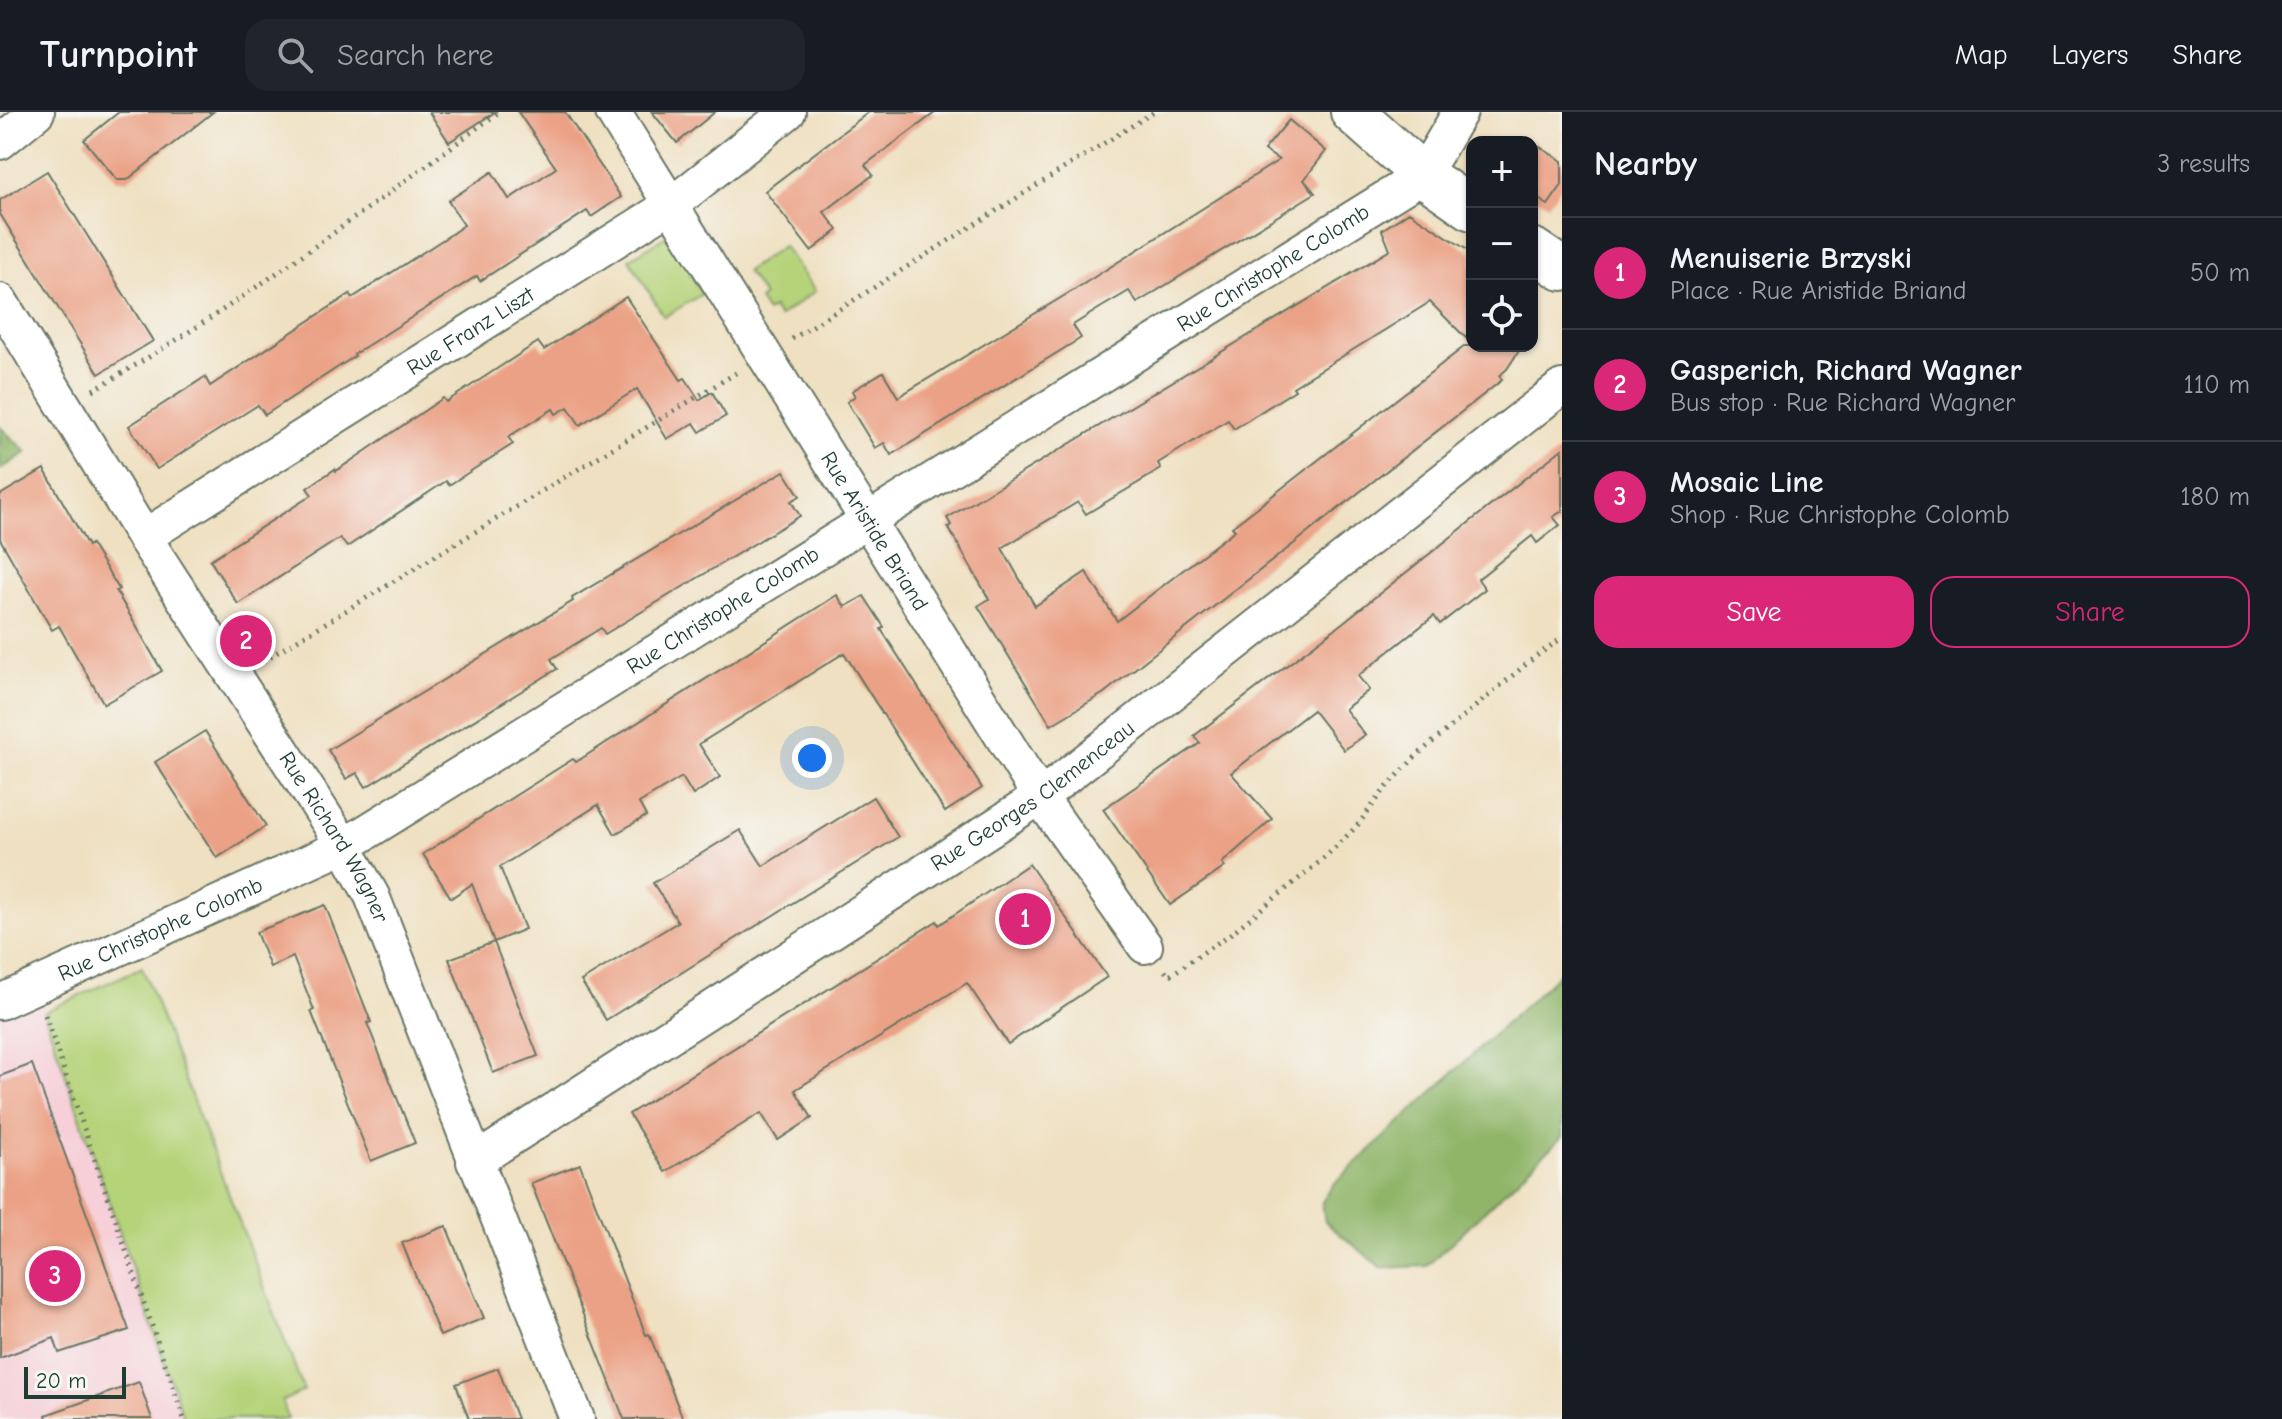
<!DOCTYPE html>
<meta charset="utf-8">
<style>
body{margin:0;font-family:"Comic Neue",sans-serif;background:#20242c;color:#f1f3f6}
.controls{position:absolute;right:24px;top:24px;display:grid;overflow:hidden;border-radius:16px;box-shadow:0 2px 6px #0004}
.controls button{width:72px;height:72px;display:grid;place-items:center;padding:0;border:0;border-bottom:2px solid #363941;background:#171b24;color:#f1f3f6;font:40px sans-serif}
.scale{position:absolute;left:24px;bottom:20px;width:102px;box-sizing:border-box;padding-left:8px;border:4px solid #1f3d34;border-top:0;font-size:22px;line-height:28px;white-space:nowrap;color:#1f3d34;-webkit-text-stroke:6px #f6f6f2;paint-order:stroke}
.you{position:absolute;left:812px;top:646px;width:28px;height:28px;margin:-20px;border:6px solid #fff;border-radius:50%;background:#1a73e8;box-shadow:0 0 0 12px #1a73e833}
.badge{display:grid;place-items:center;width:52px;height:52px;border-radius:50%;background:#db2777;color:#fff;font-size:26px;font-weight:700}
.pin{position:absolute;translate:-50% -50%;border:4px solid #fff;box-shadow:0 2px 8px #0006}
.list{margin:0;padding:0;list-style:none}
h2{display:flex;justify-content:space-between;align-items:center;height:104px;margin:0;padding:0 32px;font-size:34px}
h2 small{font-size:26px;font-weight:400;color:#9ea1a6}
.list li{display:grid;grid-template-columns:52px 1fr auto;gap:24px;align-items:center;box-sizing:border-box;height:112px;padding:0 32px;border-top:2px solid #363941}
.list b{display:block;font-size:30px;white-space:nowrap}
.list p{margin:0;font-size:26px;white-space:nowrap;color:#9ea1a6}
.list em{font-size:26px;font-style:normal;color:#9ea1a6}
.actions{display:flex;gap:16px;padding:24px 32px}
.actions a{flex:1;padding:18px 0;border:2px solid #db2777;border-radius:24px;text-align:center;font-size:28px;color:#db2777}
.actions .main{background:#db2777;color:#fff}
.icon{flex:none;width:44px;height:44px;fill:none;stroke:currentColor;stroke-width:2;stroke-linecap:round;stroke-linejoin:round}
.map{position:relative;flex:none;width:1562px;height:1307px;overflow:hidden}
header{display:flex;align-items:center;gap:48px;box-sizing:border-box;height:112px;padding:0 40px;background:#171b24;border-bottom:2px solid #363941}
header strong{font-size:38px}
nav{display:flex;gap:44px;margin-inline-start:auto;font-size:28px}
.search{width:560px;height:72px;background:#20242c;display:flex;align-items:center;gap:20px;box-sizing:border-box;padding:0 28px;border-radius:24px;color:#9ea1a6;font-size:30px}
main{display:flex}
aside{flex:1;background:#171b24}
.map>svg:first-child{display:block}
.built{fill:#f6cfd8}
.green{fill:#b5d379;stroke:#6a8856;stroke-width:2}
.forest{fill:#90b569;stroke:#58794e;stroke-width:2}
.building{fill:#eba185}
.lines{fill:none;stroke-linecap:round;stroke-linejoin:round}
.minor-casing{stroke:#687665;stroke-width:38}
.tertiary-casing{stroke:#687665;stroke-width:46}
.path{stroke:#687665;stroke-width:5;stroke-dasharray:2 6;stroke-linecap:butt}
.minor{stroke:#fff;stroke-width:34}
.tertiary{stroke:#fff;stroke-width:42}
.labels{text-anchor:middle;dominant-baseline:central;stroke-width:8;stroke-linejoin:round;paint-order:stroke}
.street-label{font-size:22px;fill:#1f3d34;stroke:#f6f6f2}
</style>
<header>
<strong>Turnpoint</strong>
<div class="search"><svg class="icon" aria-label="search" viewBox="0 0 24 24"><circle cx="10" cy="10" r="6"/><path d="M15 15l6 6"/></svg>Search here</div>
<nav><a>Map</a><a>Layers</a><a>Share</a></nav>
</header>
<main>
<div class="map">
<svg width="1562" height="1307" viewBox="0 0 1562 1307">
<rect width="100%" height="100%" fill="#f6f6f2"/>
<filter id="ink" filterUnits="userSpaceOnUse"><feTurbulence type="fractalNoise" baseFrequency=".0125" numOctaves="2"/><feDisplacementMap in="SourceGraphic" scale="16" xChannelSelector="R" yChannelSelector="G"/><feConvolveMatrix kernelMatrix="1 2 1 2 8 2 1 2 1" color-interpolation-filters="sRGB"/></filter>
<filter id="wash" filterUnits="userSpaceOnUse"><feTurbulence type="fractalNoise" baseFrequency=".006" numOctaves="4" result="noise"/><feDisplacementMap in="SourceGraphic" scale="32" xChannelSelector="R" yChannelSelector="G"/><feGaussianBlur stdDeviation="1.8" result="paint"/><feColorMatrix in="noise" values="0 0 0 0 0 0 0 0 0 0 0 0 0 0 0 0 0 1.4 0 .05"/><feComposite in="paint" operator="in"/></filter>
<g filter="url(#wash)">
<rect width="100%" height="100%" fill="#efe0c1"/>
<path class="built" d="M 30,857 L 184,1307 L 0,1307 L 0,868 Z"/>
<g class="green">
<path d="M 670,122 L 692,159 L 689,161 L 702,182 L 664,205 L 629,147 Z"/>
<path d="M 783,134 L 815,179 L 779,205 L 773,196 L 767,200 L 759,188 L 764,184 L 746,159 Z"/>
<path d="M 142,855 L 304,1279 L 282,1289 L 288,1307 L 184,1307 L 44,900 Z"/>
</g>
<g class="forest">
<path d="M 0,315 L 27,340 L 0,358 Z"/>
<path d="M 1562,859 L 1562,1025 L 1427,1154 L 1382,1156 L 1325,1110 L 1322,1090 L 1334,1072 Z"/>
</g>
<g id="blocks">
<g class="building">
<path d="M 119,0 L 213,0 L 127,68 L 117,68 L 84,28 Z"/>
<path d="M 429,0 L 495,0 L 449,30 Z"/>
<path d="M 518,0 L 565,0 L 621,85 L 591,105 L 587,99 L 480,169 L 477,164 L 354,242 L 355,244 L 265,303 L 258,293 L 157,357 L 129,314 L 205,265 L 210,274 L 350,182 L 352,186 L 450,123 L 464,113 L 448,89 L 492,60 L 509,87 L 556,56 Z"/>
<path d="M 652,0 L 715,0 L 677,31 Z"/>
<path d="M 869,0 L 936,0 L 865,53 L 873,63 L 824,100 L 838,118 L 811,139 L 765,79 Z"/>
<path d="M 1289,8 L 1326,39 L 1304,68 L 1315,81 L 1137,191 L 1129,179 L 1100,196 L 1073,213 L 1081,226 L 891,343 L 884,331 L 875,336 L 847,290 L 855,284 L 852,279 L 883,260 L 898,285 L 1085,171 L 1279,48 L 1264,38 Z"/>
<path d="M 1532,30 L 1562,49 L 1562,73 L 1548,93 L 1532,83 Z"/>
<path d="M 47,59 L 153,229 L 99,262 L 0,102 L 0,88 Z"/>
<path d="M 1409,100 L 1472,141 L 1472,232 L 1430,190 L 1293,275 L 1295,278 L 1234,317 L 1228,308 L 1158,351 L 1161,357 L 1086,402 L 1078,390 L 1002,436 L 1035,494 L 1086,460 L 1117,509 L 1235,418 L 1232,415 L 1465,234 L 1522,234 L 1507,257 L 1499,264 L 1502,268 L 1104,581 L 1051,613 L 978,494 L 989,487 L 948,415 L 951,413 L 947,406 L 1390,138 L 1382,118 Z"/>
<path d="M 626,185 L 681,268 L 685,266 L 699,288 L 712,280 L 726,304 L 700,320 L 694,311 L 667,327 L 637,277 L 580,313 L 568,295 L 556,302 L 553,297 L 508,325 L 513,332 L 449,373 L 446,369 L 347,435 L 340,426 L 238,492 L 210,448 L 312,383 L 307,376 L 335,357 L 336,359 L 443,286 L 446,290 L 538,230 L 544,238 Z"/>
<path d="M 1562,337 L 1562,399 L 1553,405 L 1560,413 L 1537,431 L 1532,424 L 1478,467 L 1485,477 L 1440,512 L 1434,504 L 1358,564 L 1369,578 L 1345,597 L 1365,623 L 1344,638 L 1313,598 L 1231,661 L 1272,707 L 1222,751 L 1225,755 L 1170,793 L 1103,697 L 1200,631 L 1194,624 L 1336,516 Z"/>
<path d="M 44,357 L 88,434 L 91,432 L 119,477 L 116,479 L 162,559 L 104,592 L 59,514 L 52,518 L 0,427 L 0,383 Z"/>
<path d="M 784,359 L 800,384 L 791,389 L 800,404 L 605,522 L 601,516 L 551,547 L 557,557 L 366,675 L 357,661 L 346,667 L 328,638 L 573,489 L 572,486 Z"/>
<path d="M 837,483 L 845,495 L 864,484 L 884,515 L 881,517 L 982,676 L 945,700 L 844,541 L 699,632 L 720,665 L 693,683 L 682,665 L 639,691 L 646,704 L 615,722 L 598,693 L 500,755 L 525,817 L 494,830 L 472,772 L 451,786 L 423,742 L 573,647 L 576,650 Z"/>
<path d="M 205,619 L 266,714 L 217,746 L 155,650 Z"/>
<path d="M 873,685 L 898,725 L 606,908 L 581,869 L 678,810 L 653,771 L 740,718 L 763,754 Z"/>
<path d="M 1029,752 L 1107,865 L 1008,932 L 967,871 L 795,978 L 812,1006 L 778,1028 L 761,1001 L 665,1060 L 629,1002 L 937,809 L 939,813 Z"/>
<path d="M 325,793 L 371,910 L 367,911 L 415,1031 L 371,1049 L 311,899 L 314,898 L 293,845 L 270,855 L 256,820 Z"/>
<path d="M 494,830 L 538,944 L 493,961 L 449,847 Z"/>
<path d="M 32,952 L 129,1218 L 59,1241 L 54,1226 L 0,1246 L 0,964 Z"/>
<path d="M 580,1052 L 646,1223 L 649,1222 L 683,1307 L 624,1307 L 610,1271 L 531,1071 Z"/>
<path d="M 446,1114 L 484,1206 L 440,1224 L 402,1131 Z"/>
<path d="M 498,1256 L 517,1307 L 469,1307 L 456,1272 Z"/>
<path d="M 139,1270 L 152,1307 L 47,1307 L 46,1303 Z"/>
</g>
</g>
</g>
<g filter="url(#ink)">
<use href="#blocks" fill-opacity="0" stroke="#687665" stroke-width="2"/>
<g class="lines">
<defs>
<g id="minor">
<path id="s1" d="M 613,0 L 1040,685 L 1145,834"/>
<path d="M 0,30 L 37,0"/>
<path id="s2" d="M 0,189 L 144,425 L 344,734 L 372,784 L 577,1307"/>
<path id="s3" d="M 144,425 L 671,93 L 788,0"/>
<path id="s4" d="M 0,890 L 344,734 L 1423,63 L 1460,0"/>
<path id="s5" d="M 474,1050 L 1040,685 L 1562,275"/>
</g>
<g id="tertiary">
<path d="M 1352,0 L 1423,63 L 1472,97"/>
<path d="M 1532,137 L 1562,157"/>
</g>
</defs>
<use href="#minor" class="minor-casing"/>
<use href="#tertiary" class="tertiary-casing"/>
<g class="path">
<path d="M 792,227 L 1154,0"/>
<path d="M 93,278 C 236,197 366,97 499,0"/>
<path d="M 263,549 L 736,261"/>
<path d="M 1165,859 L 1169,864 L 1229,823 L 1322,748 L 1357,714 L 1385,677 L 1417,643 L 1535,545 L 1562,526"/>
<path d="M 45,903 L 184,1307"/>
</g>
<use href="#minor" class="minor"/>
<use href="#tertiary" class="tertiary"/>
</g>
</g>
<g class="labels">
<g class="street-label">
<text stroke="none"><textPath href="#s4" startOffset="1472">Rue Christophe Colomb</textPath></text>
<text stroke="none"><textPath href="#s3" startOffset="386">Rue Franz Liszt</textPath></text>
<text stroke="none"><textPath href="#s1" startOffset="494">Rue Aristide Briand</textPath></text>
<text stroke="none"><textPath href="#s4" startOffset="824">Rue Christophe Colomb</textPath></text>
<text stroke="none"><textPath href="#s5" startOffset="668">Rue Georges Clemenceau</textPath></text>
<text stroke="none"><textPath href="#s2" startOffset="632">Rue Richard Wagner</textPath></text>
<text stroke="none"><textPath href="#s4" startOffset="176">Rue Christophe Colomb</textPath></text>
</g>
</g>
</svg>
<div class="controls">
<button>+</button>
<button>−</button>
<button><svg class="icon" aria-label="locate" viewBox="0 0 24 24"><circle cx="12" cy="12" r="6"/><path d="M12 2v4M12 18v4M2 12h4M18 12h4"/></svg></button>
</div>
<div class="scale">20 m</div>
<div class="you"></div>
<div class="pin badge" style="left:1025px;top:807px">1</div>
<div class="pin badge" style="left:246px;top:529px">2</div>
<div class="pin badge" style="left:55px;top:1164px">3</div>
</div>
<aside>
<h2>Nearby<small>3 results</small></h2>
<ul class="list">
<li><span class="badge">1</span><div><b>Menuiserie Brzyski</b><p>Place · Rue Aristide Briand</p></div><em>50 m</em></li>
<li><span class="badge">2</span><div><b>Gasperich, Richard Wagner</b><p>Bus stop · Rue Richard Wagner</p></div><em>110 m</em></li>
<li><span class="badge">3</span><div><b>Mosaic Line</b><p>Shop · Rue Christophe Colomb</p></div><em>180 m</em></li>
</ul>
<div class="actions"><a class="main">Save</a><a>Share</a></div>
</aside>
</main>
